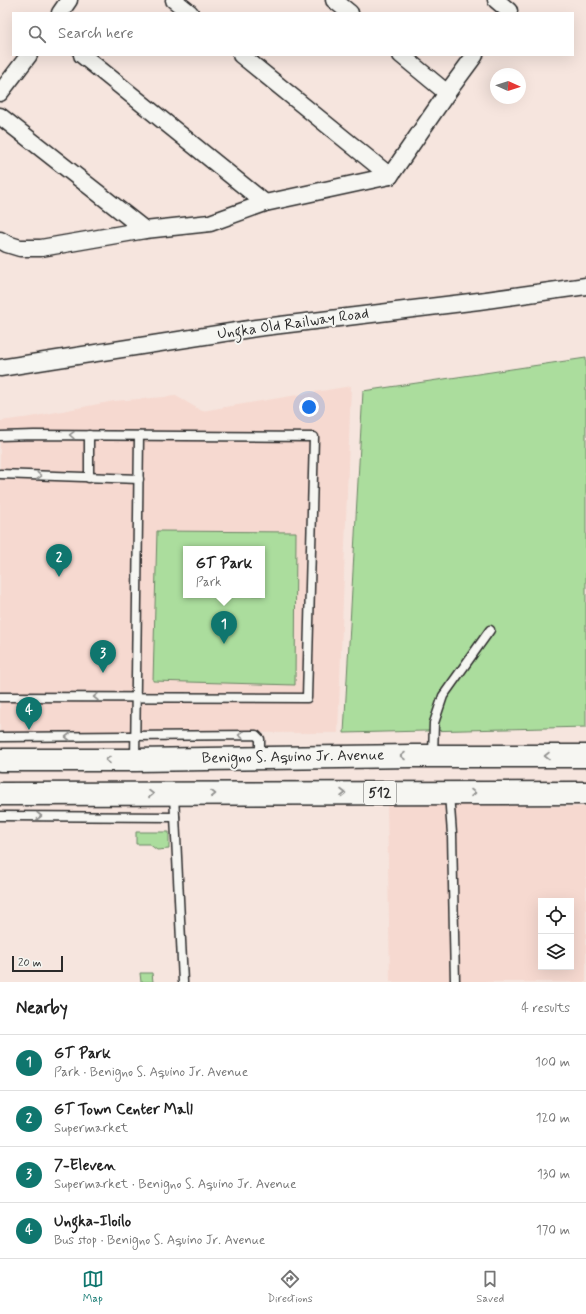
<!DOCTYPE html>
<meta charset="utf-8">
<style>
body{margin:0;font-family:Mynerve,sans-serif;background:#f2f2f2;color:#222}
.controls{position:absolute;right:12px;bottom:12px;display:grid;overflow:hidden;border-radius:0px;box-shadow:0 4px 16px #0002}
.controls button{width:36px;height:36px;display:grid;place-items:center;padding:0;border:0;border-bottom:1px solid #e0e0e0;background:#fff;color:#222;font:20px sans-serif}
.compass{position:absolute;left:490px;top:68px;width:36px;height:36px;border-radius:50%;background:#fff;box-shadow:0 4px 16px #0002;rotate:93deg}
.scale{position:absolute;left:12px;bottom:10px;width:51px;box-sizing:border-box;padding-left:4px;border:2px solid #2b2b2b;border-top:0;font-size:11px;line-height:14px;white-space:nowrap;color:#2b2b2b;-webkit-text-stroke:3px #f6f6f2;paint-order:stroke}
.you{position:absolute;left:309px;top:407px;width:14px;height:14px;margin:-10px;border:3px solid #fff;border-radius:50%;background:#1a73e8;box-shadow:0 0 0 6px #1a73e833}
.badge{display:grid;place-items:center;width:26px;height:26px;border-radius:50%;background:#0f766e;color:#fff;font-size:13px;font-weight:700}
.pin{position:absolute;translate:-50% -33px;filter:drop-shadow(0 1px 2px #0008)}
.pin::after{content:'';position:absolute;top:21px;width:14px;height:12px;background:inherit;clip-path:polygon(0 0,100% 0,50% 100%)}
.popup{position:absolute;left:183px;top:546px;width:82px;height:52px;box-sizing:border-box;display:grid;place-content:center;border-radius:0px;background:#fff;filter:drop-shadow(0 1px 3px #0005);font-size:13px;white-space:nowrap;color:#767676}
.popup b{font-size:15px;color:#222}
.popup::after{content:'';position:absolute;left:50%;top:100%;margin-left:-8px;border:8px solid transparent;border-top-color:#fff}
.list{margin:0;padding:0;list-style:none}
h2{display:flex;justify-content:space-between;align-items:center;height:52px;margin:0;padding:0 16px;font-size:17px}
h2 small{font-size:13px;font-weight:400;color:#767676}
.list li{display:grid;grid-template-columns:26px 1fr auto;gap:12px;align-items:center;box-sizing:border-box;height:56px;padding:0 16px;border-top:1px solid #e0e0e0}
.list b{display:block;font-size:15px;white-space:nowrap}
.list p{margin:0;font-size:13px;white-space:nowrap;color:#767676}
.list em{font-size:13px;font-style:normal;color:#767676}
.icon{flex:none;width:22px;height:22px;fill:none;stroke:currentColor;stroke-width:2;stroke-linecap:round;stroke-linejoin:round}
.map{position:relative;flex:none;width:586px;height:982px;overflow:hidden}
.search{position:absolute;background:#fff;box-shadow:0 4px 16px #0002;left:12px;right:12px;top:12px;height:44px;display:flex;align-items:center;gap:10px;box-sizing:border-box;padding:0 14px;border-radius:0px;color:#767676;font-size:15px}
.sheet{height:276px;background:#fff}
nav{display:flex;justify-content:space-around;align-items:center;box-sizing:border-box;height:56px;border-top:1px solid #e0e0e0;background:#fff;font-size:11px;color:#767676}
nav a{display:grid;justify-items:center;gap:2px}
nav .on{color:#0f766e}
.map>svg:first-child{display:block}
.built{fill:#f6d9d0;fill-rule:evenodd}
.green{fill:#abdd9d;stroke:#6b8464;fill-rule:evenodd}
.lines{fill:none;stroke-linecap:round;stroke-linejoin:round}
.service-casing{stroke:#2b2b2b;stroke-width:11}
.minor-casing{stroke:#2b2b2b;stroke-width:19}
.primary-casing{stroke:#2b2b2b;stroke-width:25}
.service{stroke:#f6f6f2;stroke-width:8}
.minor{stroke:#f6f6f2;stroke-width:16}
.primary{stroke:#f6f6f2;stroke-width:22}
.oneway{stroke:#90908e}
.labels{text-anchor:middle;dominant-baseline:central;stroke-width:4;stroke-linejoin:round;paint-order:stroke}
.shield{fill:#f6f6f2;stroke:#686867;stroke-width:1}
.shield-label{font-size:14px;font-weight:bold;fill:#2b2b2b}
.street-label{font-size:15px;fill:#2b2b2b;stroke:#f6f6f2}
</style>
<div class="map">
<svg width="586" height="982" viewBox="0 0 586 982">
<rect width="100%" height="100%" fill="#f6e5de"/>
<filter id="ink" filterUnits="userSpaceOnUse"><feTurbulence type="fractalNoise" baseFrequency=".025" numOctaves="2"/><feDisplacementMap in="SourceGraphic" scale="8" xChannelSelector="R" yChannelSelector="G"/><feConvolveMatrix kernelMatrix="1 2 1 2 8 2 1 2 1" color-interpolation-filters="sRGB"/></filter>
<g filter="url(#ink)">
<g class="built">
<path d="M 351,386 L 338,733 L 0,732 L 0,421 L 31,417 L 114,401 L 176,396 L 202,411 ZM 186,549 L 262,549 L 262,595 L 186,595 Z"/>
<path d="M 387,803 L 586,807 L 586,982 L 390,982 ZM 541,901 L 571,901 L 571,967 L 541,967 Z"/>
</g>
<g class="green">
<path d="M 586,358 L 586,727 L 344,733 L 363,391 Z"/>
<path d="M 157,531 L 296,532 L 295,685 L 153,681 ZM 186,549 L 262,549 L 262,595 L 186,595 Z"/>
<path d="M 136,832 L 169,832 L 169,849 L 157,850 L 149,844 L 136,844 Z"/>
<path d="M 140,973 L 152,973 L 153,982 L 141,982 Z"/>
</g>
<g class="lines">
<defs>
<g id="service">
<path d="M 89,435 L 89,478"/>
<path d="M 0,436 L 34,435 L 314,437 L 307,698 L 0,697"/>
<path d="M 0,474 L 139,479"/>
<path d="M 0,737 L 256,735 L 260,739 L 260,757"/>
<path d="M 433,755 L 434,723 L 443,696 L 490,630"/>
<path d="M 135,760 L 139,436"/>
<path d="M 449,794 L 452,834 L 455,982"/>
<path d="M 174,795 L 183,982"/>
<path d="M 0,816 L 175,817"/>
</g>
<g id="minor">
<path d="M 174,0 L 190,13"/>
<path d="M 334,0 L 350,13"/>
<path d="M 496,0 L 509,11"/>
<path d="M 60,13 L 69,0"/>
<path d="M 82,55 L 265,203"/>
<path d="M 241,55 L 390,176"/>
<path d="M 401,55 L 447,93"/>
<path d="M 0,93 L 29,55"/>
<path d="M 0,116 L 145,230"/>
<path d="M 0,240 L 7,244 L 20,248 L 41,248 L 145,230 L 210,223 L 265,203 L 390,176 L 447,93 L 475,55"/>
<path d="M 0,368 L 256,328 L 479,301 L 586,286"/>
</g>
<g id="primary">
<path d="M 0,760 L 135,760 L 413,756 L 586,756"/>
<path d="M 0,794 L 586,793"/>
</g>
</defs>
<use href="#service" class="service-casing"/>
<use href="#minor" class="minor-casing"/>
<use href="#primary" class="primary-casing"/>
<use href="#service" class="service"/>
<use href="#minor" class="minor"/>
<use href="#primary" class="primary"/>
</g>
<defs><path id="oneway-chevron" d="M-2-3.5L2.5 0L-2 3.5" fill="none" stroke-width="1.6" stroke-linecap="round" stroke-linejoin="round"/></defs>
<g class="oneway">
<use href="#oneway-chevron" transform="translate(72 435) rotate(-179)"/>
<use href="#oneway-chevron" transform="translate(39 476) rotate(3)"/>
<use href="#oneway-chevron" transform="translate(96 697) rotate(180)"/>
<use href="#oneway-chevron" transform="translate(241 735) rotate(179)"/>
<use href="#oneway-chevron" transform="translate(68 737) rotate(180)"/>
<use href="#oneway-chevron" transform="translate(403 756) rotate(180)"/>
<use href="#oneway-chevron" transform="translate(547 756) rotate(-180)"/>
<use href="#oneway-chevron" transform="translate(108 760) rotate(180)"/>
<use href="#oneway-chevron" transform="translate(343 793)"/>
<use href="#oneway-chevron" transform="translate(473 793)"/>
<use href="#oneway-chevron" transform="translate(151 794)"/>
<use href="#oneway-chevron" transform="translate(213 794)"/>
<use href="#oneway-chevron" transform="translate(39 816)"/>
</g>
</g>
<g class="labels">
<rect class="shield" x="364" y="781" width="32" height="24" rx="3"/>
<g class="shield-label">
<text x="380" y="793">512</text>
</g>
<g class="street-label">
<text transform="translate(293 324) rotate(-8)">Ungka Old Railway Road</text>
<text transform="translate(293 757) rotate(-1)">Benigno S. Aquino Jr. Avenue</text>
</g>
</g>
</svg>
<div class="controls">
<button><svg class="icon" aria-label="locate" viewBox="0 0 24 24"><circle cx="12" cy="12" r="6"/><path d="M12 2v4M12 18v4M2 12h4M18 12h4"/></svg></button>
<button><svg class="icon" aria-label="layers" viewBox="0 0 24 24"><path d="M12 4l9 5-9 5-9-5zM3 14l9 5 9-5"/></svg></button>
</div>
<svg class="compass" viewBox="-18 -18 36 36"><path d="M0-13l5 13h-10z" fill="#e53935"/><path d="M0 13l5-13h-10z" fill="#767676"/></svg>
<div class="scale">20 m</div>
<div class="you"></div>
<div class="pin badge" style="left:224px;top:644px">1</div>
<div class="popup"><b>GT Park</b>Park</div>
<div class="pin badge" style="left:59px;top:577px">2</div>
<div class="pin badge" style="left:103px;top:673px">3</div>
<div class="pin badge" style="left:29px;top:730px">4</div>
<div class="search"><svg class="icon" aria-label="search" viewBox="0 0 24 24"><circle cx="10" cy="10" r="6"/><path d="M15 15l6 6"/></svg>Search here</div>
</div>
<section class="sheet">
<h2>Nearby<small>4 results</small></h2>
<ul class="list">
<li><span class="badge">1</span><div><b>GT Park</b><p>Park · Benigno S. Aquino Jr. Avenue</p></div><em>100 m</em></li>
<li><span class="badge">2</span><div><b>GT Town Center Mall</b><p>Supermarket</p></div><em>120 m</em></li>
<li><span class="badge">3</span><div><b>7-Eleven</b><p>Supermarket · Benigno S. Aquino Jr. Avenue</p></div><em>130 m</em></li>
<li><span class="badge">4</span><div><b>Ungka-Iloilo</b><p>Bus stop · Benigno S. Aquino Jr. Avenue</p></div><em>170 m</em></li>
</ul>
</section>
<nav>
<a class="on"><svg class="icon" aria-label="map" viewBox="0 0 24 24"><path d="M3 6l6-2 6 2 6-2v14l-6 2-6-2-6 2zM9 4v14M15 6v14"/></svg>Map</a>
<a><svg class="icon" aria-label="directions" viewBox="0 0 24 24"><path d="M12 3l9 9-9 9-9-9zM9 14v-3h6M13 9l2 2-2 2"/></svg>Directions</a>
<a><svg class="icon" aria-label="saved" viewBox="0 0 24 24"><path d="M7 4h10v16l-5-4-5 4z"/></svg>Saved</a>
</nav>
